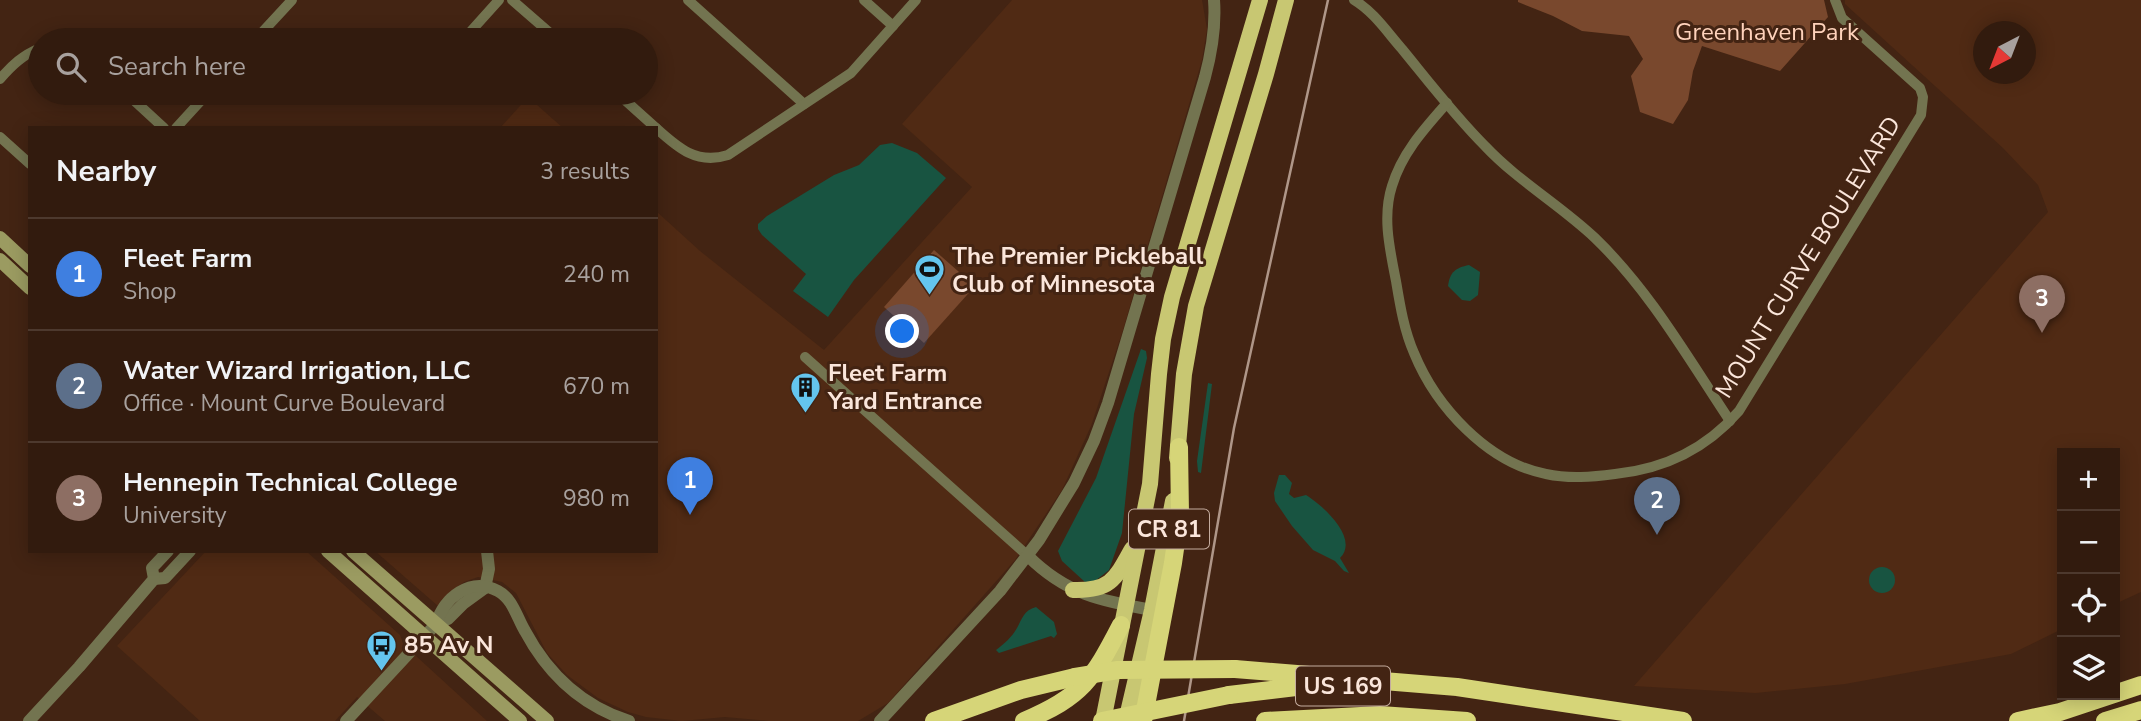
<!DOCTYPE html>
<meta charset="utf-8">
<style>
body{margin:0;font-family:"Nunito Sans",sans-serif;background:#3d281c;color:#f1f3f6}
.controls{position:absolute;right:21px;bottom:21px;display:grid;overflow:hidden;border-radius:0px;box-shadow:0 4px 18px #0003}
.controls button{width:63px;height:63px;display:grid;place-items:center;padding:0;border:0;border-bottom:2px solid #4d392e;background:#321b0e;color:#f1f3f6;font:35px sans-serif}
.compass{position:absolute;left:1973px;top:21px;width:63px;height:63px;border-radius:50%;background:#321b0e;box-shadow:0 4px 18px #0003;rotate:222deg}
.you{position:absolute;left:903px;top:332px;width:24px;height:24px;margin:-18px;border:5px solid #fff;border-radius:50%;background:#1a73e8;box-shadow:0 0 0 10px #1a73e833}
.badge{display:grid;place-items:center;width:46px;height:46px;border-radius:50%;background:#8bbbb9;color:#fff;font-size:23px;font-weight:700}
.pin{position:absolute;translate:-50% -58px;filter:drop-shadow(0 2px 4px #0008)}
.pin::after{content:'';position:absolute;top:37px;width:24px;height:21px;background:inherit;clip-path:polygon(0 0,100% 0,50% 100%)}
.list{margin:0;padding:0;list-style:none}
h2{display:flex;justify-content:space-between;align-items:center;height:91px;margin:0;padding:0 28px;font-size:30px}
h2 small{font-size:23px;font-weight:400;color:#a8a19e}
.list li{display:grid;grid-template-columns:46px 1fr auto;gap:21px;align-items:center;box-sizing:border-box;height:112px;padding:0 28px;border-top:2px solid #4d392e}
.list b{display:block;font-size:26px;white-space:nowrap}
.list p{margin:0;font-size:23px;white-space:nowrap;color:#a8a19e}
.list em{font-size:23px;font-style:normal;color:#a8a19e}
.icon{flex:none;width:38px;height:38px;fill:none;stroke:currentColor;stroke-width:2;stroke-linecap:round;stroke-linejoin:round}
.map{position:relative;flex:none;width:2141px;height:721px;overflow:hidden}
.search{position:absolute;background:#321b0e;box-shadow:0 4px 18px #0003;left:28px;top:28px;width:630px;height:77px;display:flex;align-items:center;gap:18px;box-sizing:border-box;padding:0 24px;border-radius:38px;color:#a8a19e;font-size:26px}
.panel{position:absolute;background:#321b0e;box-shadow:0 4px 18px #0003;left:28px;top:126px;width:630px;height:427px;border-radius:0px}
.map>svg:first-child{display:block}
.built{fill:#502a14;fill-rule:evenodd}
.green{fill:#79482d}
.water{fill:#185441}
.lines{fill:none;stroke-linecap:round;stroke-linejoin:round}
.minor{stroke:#737450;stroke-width:10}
.tertiary{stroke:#737450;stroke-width:12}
.secondary{stroke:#9b9b61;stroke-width:14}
.trunk{stroke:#c8c772;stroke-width:16}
.motorway{stroke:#d6d578;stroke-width:18}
.rail{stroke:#af9688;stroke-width:2.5}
.motorway-bridge{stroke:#d6d578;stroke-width:18}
.labels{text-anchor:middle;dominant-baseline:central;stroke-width:6;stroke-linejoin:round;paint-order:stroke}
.shield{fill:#432413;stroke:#c4ac9f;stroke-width:2}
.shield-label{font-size:23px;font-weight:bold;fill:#fbe6db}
.park-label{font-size:24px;fill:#fed2bb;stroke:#432413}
.poi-label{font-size:24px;font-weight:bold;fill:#fbe6db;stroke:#432413;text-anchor:start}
.street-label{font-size:24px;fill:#fbe6db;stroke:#432413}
</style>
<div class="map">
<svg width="2141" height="721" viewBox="0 0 2141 721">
<rect width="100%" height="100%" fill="#432413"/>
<g class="built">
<path d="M 1012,0 L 1202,0 L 1207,29 L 1202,60 L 1123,330 L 1091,426 L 1062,490 L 1015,560 L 888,703 L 858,721 L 770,721 L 725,717 L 682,721 L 646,717 L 628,712 L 598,698 L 567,675 L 547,653 L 516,593 L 502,582 L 478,577 L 464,582 L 450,592 L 438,606 L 375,551 L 656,551 L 656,211 L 700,251 L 824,350 L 972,187 L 902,124 Z"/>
<path d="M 1845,0 L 2141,0 L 2141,592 L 2115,604 L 2115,453 L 2062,453 L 2062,629 L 2011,654 L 1845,684 L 1756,693 L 1634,686 L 2048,212 L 2038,185 L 2003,148 L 1845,4 ZM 1983,32 L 2025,32 L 2025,74 L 1983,74 Z"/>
<path d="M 528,97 L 563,128 L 500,128 Z"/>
<path d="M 206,551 L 306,551 L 400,635 L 404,645 L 487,721 L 385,721 L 357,697 L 335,721 L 200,721 L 117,646 Z"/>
</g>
<g class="green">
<path d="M 1518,0 L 1824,0 L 1828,17 L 1780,71 L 1702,46 L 1693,71 L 1688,100 L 1673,124 L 1640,112 L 1631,76 L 1643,59 L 1629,36 L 1582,31 L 1553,16 L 1518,2 Z"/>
<path d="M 934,250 L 975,286 L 924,343 L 884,307 Z"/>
</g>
<g class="water">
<path d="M 892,143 L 917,153 L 946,178 L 854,280 L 828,317 L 793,291 L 806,274 L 762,235 L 758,229 L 758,224 L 767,216 L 834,175 L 859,165 L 880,145 Z"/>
<path d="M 1469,265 L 1480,272 L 1478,295 L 1470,301 L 1462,300 L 1448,286 C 1450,272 1455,268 1469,265 Z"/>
<path d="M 1141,349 L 1146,351 L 1147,358 L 1134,414 L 1122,533 L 1109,570 L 1095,581 L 1085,582 L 1062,561 L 1058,551 L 1096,478 Z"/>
<path d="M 1208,383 L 1212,384 L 1201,473 L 1198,472 L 1197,461 Z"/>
<path d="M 1279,475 L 1285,475 L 1292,483 L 1289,494 L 1294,498 L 1306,495 C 1322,505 1360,538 1340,558 L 1349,573 L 1344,571 L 1335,561 L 1313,550 L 1292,526 L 1275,501 L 1274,493 Z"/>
<circle cx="1882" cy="580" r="13"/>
<path d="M 1036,607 L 1054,622 L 1057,634 L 1054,638 L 1051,636 L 999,653 L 996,650 C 1004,644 1012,637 1017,628 C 1022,619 1024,610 1036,607 Z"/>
</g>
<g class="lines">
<g class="minor">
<path d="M 512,0 L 558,40"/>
<path d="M 688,0 L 804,104"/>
<path d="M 864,0 L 893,26"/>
<path d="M 1354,0 C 1374,12 1387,32 1402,49 C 1429,82 1455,116 1485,146 C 1518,181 1560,205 1595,238 C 1650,291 1688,358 1730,421"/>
<path d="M 255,40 L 292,0"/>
<path d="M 463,40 L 499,0"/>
<path d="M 0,79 C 12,65 23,55 40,48"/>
<path d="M 126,93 L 164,128"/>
<path d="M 617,93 L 656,128"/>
<path d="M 1447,103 C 1424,129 1402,153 1392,186 C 1382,217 1390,250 1396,281 C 1400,305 1404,330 1414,353 C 1436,407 1488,463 1546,474 C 1569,479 1592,477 1615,474 C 1665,469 1706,449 1739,411 L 1921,115 L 1923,97 L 1920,88 L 1842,18 L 1835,0"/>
<path d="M 176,128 L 208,93"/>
<path d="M 656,128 C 678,148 697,165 728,155 L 851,73 L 916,0"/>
<path d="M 0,137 L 30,164"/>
<path d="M 805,357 L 1028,556"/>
</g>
<g class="tertiary">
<path d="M 1028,556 C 1066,594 1101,601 1152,610"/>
<path d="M 154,579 L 165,578 L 190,551"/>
<path d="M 485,588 L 489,569 L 487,551"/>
<path d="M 436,624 L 448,619 L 463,604 L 485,588"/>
<path d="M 29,721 L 79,667 L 154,579 L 152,568 L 168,551"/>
<path d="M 346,721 L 436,624 C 444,598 470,576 498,591 C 513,599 517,618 525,631 C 548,674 582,706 629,721"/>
<path d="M 880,721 L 1000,591 L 1039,540 L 1074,483 L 1094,441 L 1108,403 L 1205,77 C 1212,51 1216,27 1214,0"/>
</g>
<g class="secondary">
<path d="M 0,238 L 30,266"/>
<path d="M 0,260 L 30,288"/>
<path d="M 328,551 L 520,721"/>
<path d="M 353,551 L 547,721"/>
</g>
<g class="trunk">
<path d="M 1177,458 L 1184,374 L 1196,306 L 1266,74 L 1286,0"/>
<path d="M 1073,590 C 1110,591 1115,580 1132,549"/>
<path d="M 1103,721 L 1150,484 L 1159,374 L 1163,339 L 1172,297 L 1260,0"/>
<path d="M 1126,721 L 1152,610 L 1173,501"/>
</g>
<g class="motorway">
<path d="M 1235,669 L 1457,687 L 1683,721"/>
<path d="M 1229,695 L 1296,687 L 1324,686"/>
<path d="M 934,721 L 1021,690 L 1075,677"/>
<path d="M 1024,721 C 1082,697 1093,679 1121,625"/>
<path d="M 1143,721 L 1173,563 L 1180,514 L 1179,447"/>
<path d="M 1265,721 L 1380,715 L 1467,721"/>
<path d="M 2018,721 L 2060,712 L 2141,685"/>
<path d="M 2105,721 L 2141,710"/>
</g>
<path class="rail" d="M 1184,721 L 1234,428 L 1328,0"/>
<g class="motorway-bridge">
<path d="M 1075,677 L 1118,670 L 1235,669"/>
<path d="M 1102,721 L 1229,695"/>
</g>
</g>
<defs>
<symbol id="stadium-pin" viewBox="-11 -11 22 30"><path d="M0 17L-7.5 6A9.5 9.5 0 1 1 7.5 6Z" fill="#64c5ee" stroke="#432413"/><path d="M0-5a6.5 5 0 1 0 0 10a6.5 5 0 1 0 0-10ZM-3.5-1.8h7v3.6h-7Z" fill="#111"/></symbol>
<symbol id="building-pin" viewBox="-11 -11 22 30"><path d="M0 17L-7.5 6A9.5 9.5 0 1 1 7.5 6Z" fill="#64c5ee" stroke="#432413"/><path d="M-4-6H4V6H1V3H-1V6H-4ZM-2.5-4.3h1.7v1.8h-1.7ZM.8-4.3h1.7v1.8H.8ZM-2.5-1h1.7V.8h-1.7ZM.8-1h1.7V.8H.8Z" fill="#111"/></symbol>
<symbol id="bus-pin" viewBox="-11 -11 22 30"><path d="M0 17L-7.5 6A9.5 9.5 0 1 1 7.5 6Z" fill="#64c5ee" stroke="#432413"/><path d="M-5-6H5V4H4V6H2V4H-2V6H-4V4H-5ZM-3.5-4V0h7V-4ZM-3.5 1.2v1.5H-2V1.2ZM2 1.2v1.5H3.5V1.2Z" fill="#111"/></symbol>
</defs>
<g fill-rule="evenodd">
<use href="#stadium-pin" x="912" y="252" width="35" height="47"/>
<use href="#building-pin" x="788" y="370" width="35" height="47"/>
<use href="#bus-pin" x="364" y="628" width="35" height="47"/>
</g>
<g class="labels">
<g class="shield">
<rect x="1129" y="509.5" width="80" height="39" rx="5"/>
<rect x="1296" y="666.5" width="94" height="39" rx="5"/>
</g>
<g class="shield-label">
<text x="1169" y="529">CR 81</text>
<text x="1343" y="686">US 169</text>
</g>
<g class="park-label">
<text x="1767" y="32">Greenhaven Park</text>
</g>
<g class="poi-label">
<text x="952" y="256">The Premier Pickleball<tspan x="952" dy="28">Club of Minnesota</tspan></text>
<text x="828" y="373">Fleet Farm<tspan x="828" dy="28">Yard Entrance</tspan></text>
<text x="404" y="645">85 Av N</text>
</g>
<g class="street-label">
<text transform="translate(1808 257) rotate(-58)">MOUNT CURVE BOULEVARD</text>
</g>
</g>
</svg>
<div class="controls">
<button>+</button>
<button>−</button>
<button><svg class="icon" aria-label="locate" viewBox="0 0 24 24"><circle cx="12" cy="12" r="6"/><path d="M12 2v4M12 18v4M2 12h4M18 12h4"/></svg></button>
<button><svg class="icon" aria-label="layers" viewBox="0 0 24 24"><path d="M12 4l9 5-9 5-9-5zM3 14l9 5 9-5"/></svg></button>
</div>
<svg class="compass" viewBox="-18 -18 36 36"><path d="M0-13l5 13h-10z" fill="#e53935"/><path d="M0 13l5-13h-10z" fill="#a8a19e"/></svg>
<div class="you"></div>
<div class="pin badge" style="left:690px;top:515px;background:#3f7fe0">1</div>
<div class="pin badge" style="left:1657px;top:535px;background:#5c6f8a">2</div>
<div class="pin badge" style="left:2042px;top:333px;background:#8d6e63">3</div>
<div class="search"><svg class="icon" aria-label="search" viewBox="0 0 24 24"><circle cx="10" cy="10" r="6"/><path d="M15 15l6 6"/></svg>Search here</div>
<section class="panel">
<h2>Nearby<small>3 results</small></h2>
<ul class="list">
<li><span class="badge" style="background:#3f7fe0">1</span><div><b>Fleet Farm</b><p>Shop</p></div><em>240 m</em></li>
<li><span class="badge" style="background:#5c6f8a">2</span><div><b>Water Wizard Irrigation, LLC</b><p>Office · Mount Curve Boulevard</p></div><em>670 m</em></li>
<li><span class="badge" style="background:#8d6e63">3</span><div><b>Hennepin Technical College</b><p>University</p></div><em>980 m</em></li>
</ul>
</section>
</div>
